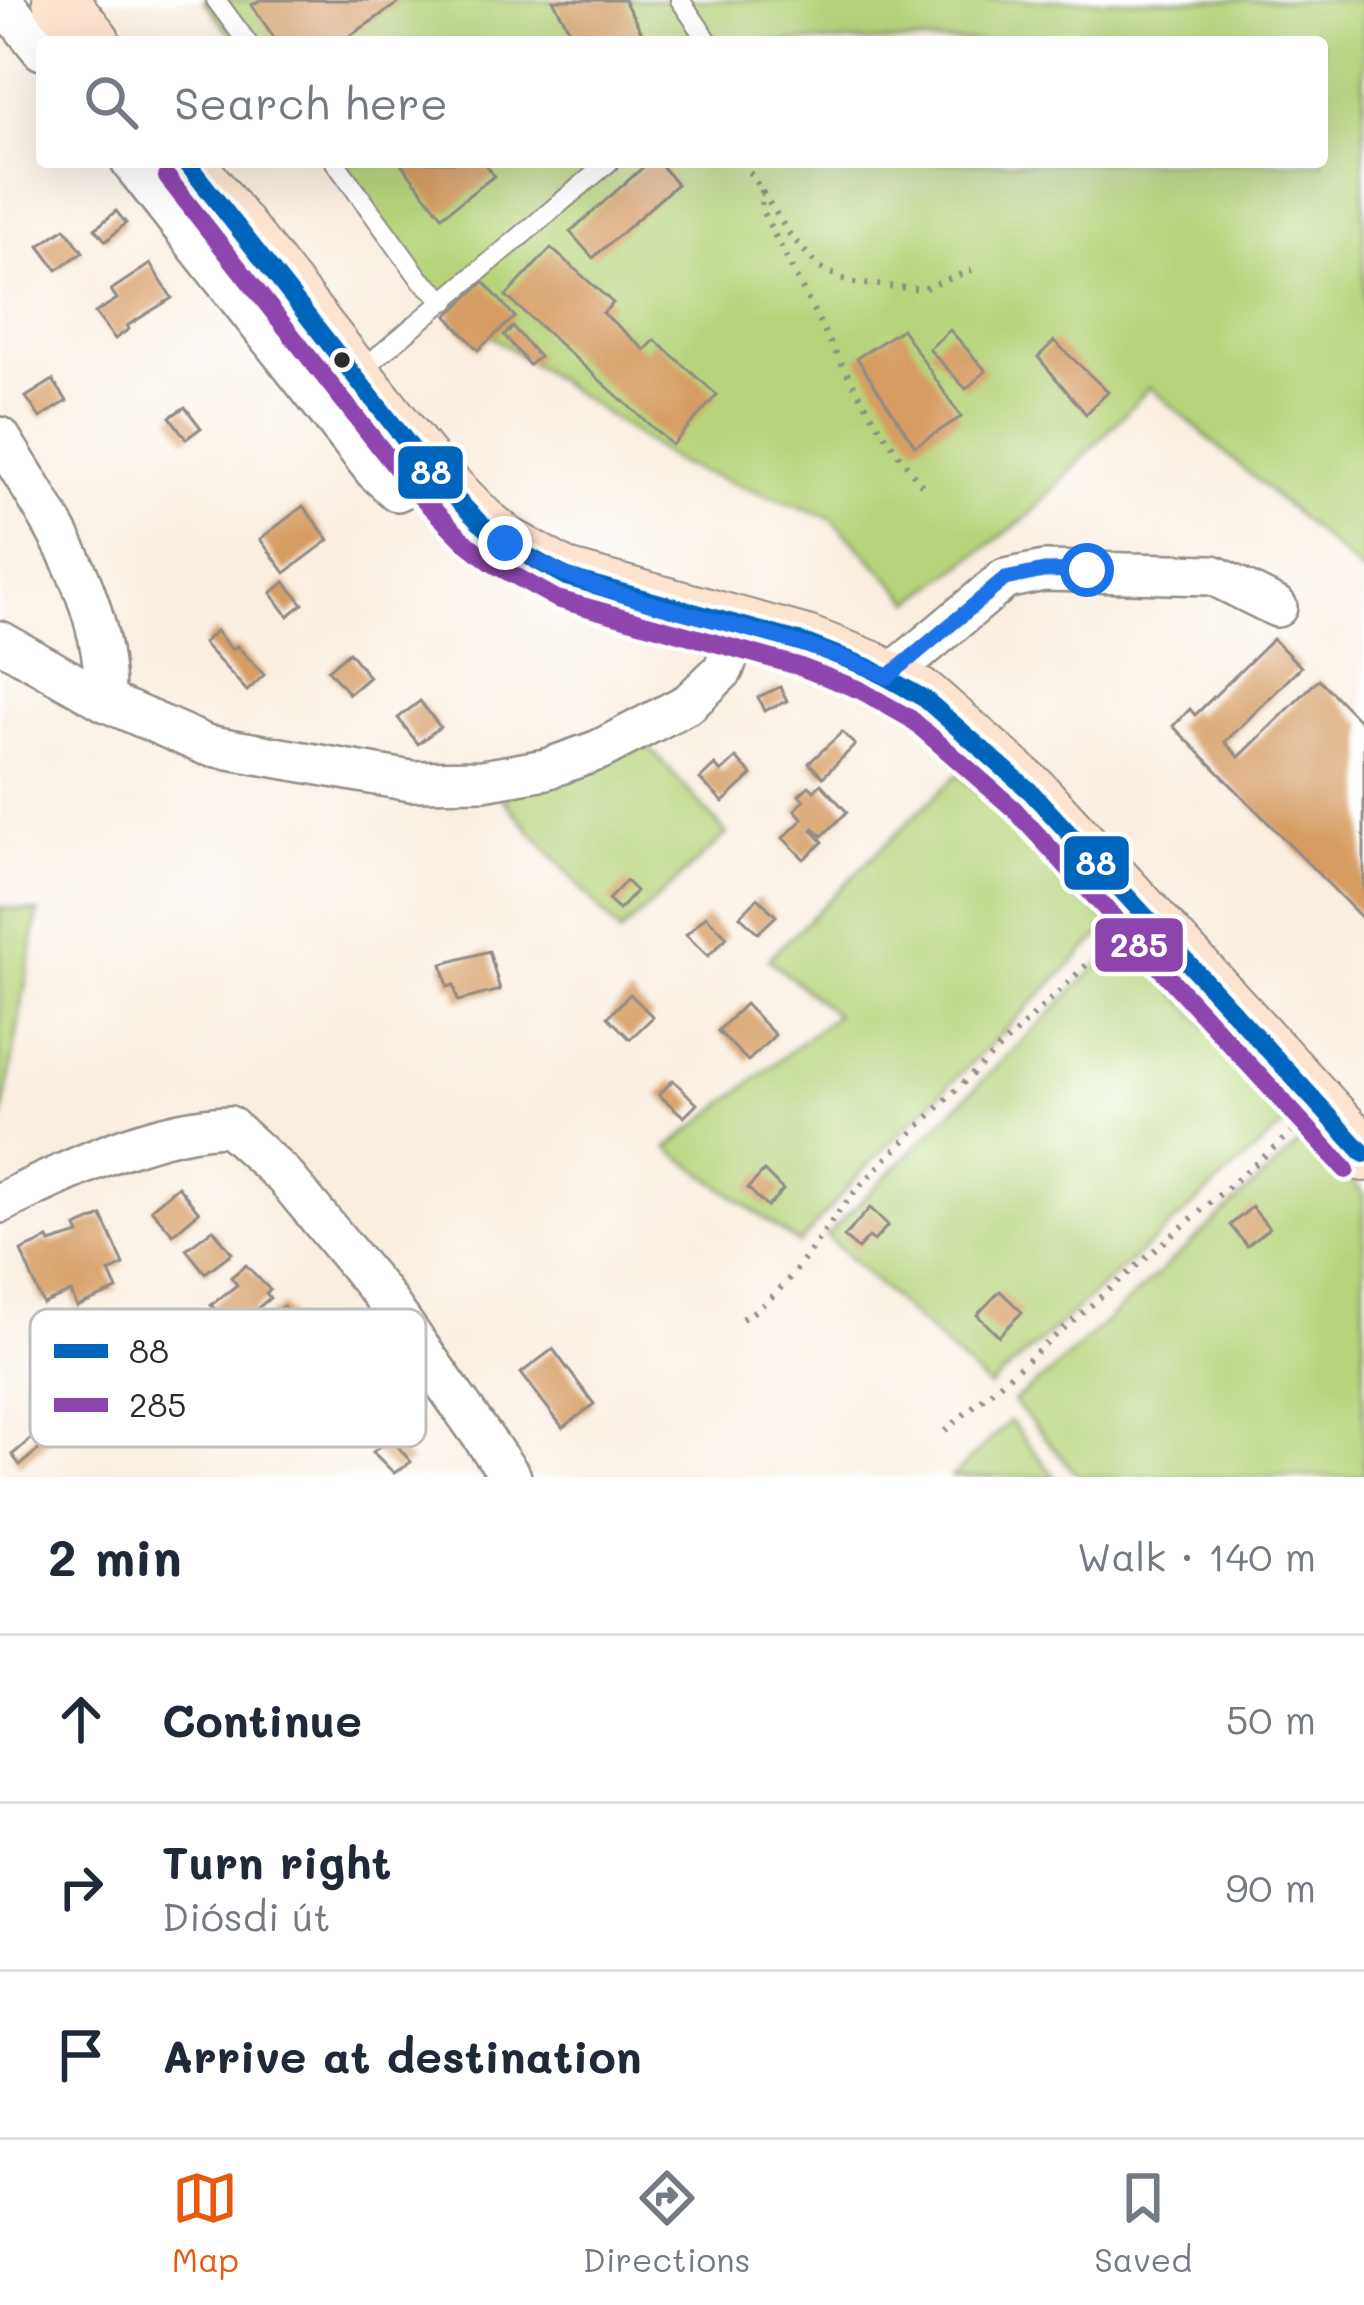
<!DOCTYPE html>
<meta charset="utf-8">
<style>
body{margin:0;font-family:Mali,sans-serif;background:#f2f2f3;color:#1f2937}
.stop{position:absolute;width:36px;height:36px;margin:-27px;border:9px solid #1a73e8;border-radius:50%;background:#fff}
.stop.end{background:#1a73e8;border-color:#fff;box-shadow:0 3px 12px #0008}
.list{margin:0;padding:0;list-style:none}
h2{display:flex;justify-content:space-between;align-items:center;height:156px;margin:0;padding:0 48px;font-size:51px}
h2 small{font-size:39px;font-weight:400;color:#747a83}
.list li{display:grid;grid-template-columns:78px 1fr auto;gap:36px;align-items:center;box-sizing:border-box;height:168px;padding:0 48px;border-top:3px solid #e0e1e3}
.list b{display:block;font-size:45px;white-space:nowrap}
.list p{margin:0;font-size:39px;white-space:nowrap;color:#747a83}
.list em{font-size:39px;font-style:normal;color:#747a83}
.icon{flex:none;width:66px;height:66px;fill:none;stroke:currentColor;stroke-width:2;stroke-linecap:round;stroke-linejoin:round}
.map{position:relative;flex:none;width:1364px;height:1477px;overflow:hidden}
.search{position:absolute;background:#fff;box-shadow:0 12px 48px #0002;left:36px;right:36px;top:36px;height:132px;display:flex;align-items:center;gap:30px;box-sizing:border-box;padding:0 42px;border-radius:12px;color:#747a83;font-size:45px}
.sheet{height:660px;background:#fff}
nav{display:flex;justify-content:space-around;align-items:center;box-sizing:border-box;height:168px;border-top:3px solid #e0e1e3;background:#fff;font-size:33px;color:#747a83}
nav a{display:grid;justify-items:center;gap:6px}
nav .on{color:#ea580c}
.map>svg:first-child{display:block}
.green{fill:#b7d47b;stroke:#718053;stroke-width:3}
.building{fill:#d69c62}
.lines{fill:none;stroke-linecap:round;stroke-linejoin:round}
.lane-casing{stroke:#928c86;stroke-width:22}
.street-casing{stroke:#928c86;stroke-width:44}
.secondary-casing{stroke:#928c86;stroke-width:58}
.path{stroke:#928c86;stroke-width:6;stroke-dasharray:3 9;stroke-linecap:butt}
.lane{stroke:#fff;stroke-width:18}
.street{stroke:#fff;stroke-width:39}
.secondary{stroke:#fde4d1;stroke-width:54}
.bus-1-casing{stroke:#fff;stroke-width:27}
.bus-2-casing{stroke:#fff;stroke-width:27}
.bus-1{stroke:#0065bd;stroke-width:18}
.bus-2{stroke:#8e44ad;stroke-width:18}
.route{stroke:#1a73e8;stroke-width:15}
.bus-dot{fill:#2b2b2b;stroke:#fff;stroke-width:4.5}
.key{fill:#fff;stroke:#bfbfbf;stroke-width:3}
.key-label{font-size:33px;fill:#2b2b2b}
.line-badge{stroke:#fff;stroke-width:4.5}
.badge-label{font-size:33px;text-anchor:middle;font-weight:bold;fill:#fff}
</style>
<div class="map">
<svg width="1364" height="1477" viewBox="0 0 1364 1477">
<rect width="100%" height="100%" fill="#fff"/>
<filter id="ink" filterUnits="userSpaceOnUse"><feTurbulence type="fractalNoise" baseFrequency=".00833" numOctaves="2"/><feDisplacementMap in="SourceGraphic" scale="24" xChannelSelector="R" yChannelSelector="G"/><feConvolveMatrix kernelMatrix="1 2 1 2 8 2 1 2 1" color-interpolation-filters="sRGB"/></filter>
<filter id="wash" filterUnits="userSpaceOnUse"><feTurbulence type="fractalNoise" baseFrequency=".004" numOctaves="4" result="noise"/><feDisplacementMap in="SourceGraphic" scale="48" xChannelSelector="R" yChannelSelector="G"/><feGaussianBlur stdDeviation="2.7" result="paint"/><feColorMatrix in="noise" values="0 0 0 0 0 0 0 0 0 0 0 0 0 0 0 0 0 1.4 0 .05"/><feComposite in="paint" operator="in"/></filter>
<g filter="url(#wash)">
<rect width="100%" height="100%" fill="#f9eee0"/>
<g class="green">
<path d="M 204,0 L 1364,0 L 1364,574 L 1150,387 L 1026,518 L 912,602 L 831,518 L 679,464 L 443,303 L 327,162 L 1322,162 L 1322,42 L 236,42 Z"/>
<path d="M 647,745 L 727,834 L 620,933 L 502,798 Z"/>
<path d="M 958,774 L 1111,925 L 863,1170 L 799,1244 L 668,1148 L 836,1015 L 768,959 Z"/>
<path d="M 0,907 L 38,912 L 0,1132 Z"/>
<path d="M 1125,939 L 1292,1118 L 989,1387 L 826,1236 Z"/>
<path d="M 1311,1133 L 1364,1194 L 1364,1477 L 1079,1477 L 1013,1401 L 1048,1375 Z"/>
<path d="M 1010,1421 L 1055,1477 L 952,1477 Z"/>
</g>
<g id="blocks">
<g class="building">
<path d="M 260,0 L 403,0 L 341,42 L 277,42 L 252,5 Z"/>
<path d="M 553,0 L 624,0 L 647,42 L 658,36 L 662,42 L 576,42 Z"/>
<path d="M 400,162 L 483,162 L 494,176 L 442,216 Z"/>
<path d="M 649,162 L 658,162 L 677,184 L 593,258 L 570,232 Z"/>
<path d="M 116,211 L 126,223 L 106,241 L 95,229 Z"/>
<path d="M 65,228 L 83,252 L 57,270 L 39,246 Z"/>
<path d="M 551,248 L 613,303 L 603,313 L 645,350 L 655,340 L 717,395 L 672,445 L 506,296 Z"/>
<path d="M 150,264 L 172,298 L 127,326 L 129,329 L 115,339 L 95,313 L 117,299 L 111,290 Z"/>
<path d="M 484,282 L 515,317 L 478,350 L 447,316 Z"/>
<path d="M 513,327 L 539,357 L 529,365 L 504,335 Z"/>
<path d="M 902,329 L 961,417 L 915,446 L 857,358 Z"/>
<path d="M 950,330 L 986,371 L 966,389 L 929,349 Z"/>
<path d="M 1054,341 L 1108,392 L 1086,414 L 1038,357 Z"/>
<path d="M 53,380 L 67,401 L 40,418 L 26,397 Z"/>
<path d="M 185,407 L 201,428 L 186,439 L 170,417 Z"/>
<path d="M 303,506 L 329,540 L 285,573 L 260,539 Z"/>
<path d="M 285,582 L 303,604 L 288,616 L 271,593 Z"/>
<path d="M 216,631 L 232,650 L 237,646 L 264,675 L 247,691 L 203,643 Z"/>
<path d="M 1273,639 L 1301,667 L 1225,742 L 1239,757 L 1319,679 L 1364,725 L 1364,920 L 1173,726 L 1190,709 L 1195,715 Z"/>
<path d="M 349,652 L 369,677 L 349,694 L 328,670 Z"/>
<path d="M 780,687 L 787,701 L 764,711 L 758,697 Z"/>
<path d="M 420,701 L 440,727 L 418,744 L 398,718 Z"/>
<path d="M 842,732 L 855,745 L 823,777 L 809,763 Z"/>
<path d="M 736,758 L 752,775 L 723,802 L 700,779 L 715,765 L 721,772 Z"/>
<path d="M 821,784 L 847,812 L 822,836 L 814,828 L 812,830 L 823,842 L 804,859 L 783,838 L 803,819 L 795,810 L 804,800 L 799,795 L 809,786 L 814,791 Z"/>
<path d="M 626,881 L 636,891 L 619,910 L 608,900 Z"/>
<path d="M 758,898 L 776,916 L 758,933 L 740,916 Z"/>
<path d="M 706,916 L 727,937 L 708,956 L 686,935 Z"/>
<path d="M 489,951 L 500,990 L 458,1001 L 454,985 L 448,987 L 442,964 Z"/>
<path d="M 630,994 L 653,1017 L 630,1039 L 608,1017 Z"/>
<path d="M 745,1004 L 775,1035 L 748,1061 L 718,1031 Z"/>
<path d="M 673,1080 L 697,1104 L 684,1117 L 659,1095 Z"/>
<path d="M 764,1171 L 783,1190 L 767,1207 L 748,1188 Z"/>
<path d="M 178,1186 L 199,1212 L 173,1234 L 151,1209 Z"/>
<path d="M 1252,1207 L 1269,1228 L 1247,1246 L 1230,1225 Z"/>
<path d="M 870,1208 L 888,1225 L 874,1241 L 869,1237 L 858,1249 L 844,1237 Z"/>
<path d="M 102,1216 L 124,1265 L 109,1272 L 117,1290 L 77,1307 L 71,1292 L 43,1304 L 21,1251 L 48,1239 L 50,1243 L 79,1234 L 76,1227 Z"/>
<path d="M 213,1229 L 232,1253 L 205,1273 L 186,1249 Z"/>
<path d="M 246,1265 L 270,1290 L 266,1293 L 270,1298 L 247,1317 L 243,1312 L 227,1324 L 211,1305 L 237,1285 L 231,1277 Z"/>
<path d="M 1000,1291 L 1022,1312 L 999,1336 L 977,1315 Z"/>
<path d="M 283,1306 L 302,1330 L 284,1343 L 280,1339 L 274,1344 L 258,1323 Z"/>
<path d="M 553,1349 L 594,1404 L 563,1428 L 521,1373 Z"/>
<path d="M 40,1431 L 49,1441 L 20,1465 L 12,1455 Z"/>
<path d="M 390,1437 L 411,1462 L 394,1473 L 373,1452 Z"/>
</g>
</g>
</g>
<g filter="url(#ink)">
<use href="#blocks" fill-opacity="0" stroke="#928c86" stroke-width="3"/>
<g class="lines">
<defs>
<g id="lane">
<path d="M 216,0 L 247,42"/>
<path d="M 680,0 L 709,42"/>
<path d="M 335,162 L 421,280 L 446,301"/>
<path d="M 358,373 L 609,162"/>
</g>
<g id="street">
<path d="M 2,0 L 42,50"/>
<path d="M 131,162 L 375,471 L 397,491 L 431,473"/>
<path d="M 0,437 C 51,520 107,600 105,701"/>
<path d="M 0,641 L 105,701 L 206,745 L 411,781 L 483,780 L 546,769 L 599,750 L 689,703 L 723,670 L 741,625"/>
<path d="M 888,677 L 1005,579 L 1044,571 L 1213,575 L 1277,607"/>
<path d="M 0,1203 C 70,1170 151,1128 229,1126 L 285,1177 L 381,1293 L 511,1477"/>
</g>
<g id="secondary">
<path d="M 60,0 L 93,42"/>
<path d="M 186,162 L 431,473 L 479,522 L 505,543 L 566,577 L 806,643 L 870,668 L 925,699 L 1031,792 L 1364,1154"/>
</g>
</defs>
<use href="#lane" class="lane-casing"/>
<use href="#street" class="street-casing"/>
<use href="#secondary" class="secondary-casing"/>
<g class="path">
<path d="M 743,162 L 790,235 L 820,268 L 852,283 L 923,289 L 972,270"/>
<path d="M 762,190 L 761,209 C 813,307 855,403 925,489"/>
<path d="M 742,1319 C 797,1287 820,1228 863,1183 C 944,1099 1030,1020 1113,939"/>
<path d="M 945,1431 L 1291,1133"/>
</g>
<use href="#lane" class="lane"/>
<use href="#street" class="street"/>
<use href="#secondary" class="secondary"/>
<defs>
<path id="bus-1" d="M 186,162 L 431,473 L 479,522 L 505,543 L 566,577 L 806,643 L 870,668 L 925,699 L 1031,792 L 1364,1154"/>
<path id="bus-2" d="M 167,177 L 412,488 L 464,541 L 492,563 L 557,599 L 798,666 L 860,690 L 911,719 L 1014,809 L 1346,1170"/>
</defs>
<use href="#bus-1" class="bus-1-casing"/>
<use href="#bus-2" class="bus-2-casing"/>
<use href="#bus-1" class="bus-1"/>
<use href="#bus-2" class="bus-2"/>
</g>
</g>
<g class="lines" filter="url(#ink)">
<path class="route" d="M 505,543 C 621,616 765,618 888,677 L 1005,579 L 1044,571 L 1087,570"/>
</g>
<circle class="bus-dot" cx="342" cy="360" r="10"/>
<rect x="30" y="1309" width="396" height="138" rx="18" class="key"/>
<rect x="54" y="1344" width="54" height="14" fill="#0065bd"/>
<rect x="54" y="1398" width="54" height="14" fill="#8e44ad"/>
<g class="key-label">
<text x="129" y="1363">88</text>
<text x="129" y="1417">285</text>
</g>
<g class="line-badge">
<rect x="396" y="444" width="69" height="57" rx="12" fill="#0065bd"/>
<rect x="1062" y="834" width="69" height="58" rx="12" fill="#0065bd"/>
<rect x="1093" y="916" width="92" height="58" rx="12" fill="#8e44ad"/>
</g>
<g class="badge-label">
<text x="431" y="484">88</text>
<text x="1096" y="875">88</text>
<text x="1139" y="957">285</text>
</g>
</svg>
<div class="stop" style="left:1087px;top:570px"></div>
<div class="stop end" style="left:505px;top:543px"></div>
<div class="search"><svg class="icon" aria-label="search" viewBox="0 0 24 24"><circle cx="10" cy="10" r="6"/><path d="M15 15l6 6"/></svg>Search here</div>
</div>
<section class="sheet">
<h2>2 min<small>Walk · 140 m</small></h2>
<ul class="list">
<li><svg class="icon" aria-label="ahead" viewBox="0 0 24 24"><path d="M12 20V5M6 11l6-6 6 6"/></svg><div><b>Continue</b></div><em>50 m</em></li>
<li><svg class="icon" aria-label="right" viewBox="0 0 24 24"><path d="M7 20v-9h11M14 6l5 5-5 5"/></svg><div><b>Turn right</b><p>Diósdi út</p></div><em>90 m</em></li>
<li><svg class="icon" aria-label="arrive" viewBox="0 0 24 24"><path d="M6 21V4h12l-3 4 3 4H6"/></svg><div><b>Arrive at destination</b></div></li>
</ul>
</section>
<nav>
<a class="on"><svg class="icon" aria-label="map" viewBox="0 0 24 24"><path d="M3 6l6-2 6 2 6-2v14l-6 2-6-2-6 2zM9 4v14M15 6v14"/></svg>Map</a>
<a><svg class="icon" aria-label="directions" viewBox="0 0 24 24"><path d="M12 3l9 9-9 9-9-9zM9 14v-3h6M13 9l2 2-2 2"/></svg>Directions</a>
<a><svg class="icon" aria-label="saved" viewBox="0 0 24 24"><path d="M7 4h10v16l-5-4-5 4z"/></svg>Saved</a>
</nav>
